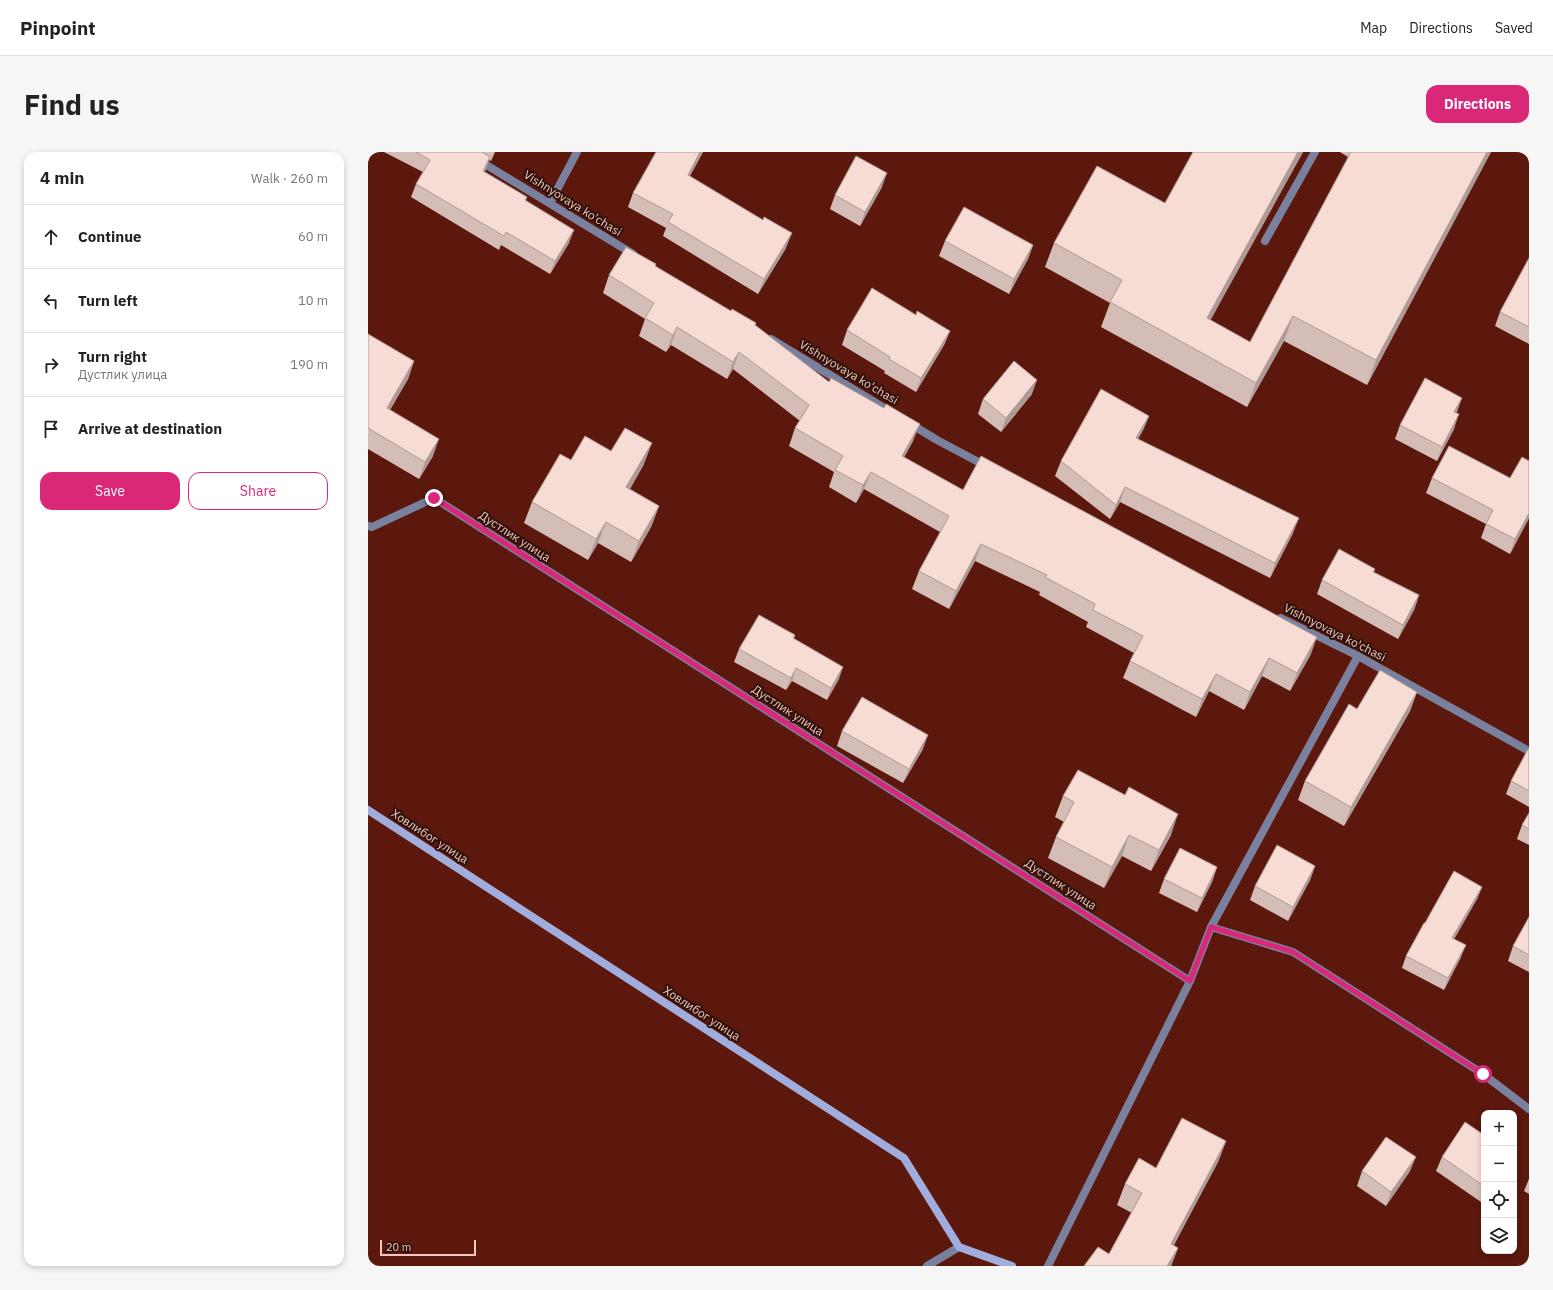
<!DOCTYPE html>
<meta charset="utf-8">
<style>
body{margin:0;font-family:"IBM Plex Sans",sans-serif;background:#f6f6f6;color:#222}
.controls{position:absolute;right:12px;bottom:12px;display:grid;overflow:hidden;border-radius:8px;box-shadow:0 2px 6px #0003}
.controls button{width:36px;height:36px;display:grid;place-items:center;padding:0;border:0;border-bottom:1px solid #e0e0e0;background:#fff;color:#222;font:20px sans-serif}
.scale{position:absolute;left:12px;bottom:10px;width:96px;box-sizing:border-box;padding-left:4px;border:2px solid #f3c9bf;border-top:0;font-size:11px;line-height:14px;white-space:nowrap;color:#f3c9bf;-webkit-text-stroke:3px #2e110b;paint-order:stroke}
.stop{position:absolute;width:12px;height:12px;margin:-9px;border:3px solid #db2777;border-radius:50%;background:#fff}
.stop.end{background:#db2777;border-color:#fff;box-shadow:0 1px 4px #0008}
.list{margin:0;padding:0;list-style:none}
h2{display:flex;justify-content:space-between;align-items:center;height:52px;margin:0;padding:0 16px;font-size:17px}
h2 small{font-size:13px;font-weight:400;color:#767676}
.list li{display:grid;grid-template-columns:26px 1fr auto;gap:12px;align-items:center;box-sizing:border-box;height:64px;padding:0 16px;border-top:1px solid #e0e0e0}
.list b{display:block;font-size:15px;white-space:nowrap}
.list p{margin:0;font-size:13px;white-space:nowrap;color:#767676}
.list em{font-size:13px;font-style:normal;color:#767676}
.actions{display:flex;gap:8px;padding:12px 16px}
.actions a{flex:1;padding:9px 0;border:1px solid #db2777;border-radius:12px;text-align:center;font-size:14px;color:#db2777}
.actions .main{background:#db2777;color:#fff}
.icon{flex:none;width:22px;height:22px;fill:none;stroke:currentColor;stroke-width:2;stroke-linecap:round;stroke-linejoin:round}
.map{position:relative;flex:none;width:1161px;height:1114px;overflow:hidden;border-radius:12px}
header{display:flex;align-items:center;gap:24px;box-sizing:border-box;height:56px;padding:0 20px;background:#fff;border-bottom:1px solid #e0e0e0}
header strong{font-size:19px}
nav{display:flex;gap:22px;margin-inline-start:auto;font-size:14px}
.intro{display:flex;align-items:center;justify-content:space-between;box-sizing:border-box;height:96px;padding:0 24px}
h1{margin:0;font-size:28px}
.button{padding:10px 18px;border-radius:12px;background:#db2777;color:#fff;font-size:14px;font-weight:700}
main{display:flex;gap:24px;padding:0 24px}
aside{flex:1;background:#fff;border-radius:12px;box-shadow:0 2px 6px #0003}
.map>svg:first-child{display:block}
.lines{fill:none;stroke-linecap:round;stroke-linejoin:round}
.lane{stroke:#79819f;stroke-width:8}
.street{stroke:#79819f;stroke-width:8}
.secondary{stroke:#a1addc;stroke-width:8}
.wall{fill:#d4bcb7}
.shaded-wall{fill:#ad9995}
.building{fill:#f7dbd5;stroke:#ad9995}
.route{stroke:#db2777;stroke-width:5}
.labels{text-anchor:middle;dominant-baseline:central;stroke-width:4;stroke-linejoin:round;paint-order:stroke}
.street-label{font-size:12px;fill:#f3c9bf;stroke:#2e110b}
</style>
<header>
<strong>Pinpoint</strong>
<nav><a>Map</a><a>Directions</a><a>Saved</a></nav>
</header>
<div class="intro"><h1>Find us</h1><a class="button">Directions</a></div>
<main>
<aside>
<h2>4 min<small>Walk · 260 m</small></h2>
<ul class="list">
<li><svg class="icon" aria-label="ahead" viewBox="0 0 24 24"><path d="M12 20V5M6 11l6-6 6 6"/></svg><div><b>Continue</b></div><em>60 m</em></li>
<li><svg class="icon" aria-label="left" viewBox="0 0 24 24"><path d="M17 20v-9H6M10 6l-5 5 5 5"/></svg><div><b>Turn left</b></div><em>10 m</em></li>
<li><svg class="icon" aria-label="right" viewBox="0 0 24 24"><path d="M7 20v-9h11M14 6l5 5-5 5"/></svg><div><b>Turn right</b><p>Дустлик улица</p></div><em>190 m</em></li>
<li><svg class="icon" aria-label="arrive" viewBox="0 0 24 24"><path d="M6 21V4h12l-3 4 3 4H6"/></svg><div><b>Arrive at destination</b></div></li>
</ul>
<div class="actions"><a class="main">Save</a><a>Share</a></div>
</aside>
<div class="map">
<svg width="1161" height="1114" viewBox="0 0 1161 1114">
<rect width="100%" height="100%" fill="#5c180c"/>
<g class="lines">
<path class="lane" d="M 897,89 L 947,0"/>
<g class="street">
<path d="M 97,0 L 265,102"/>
<path d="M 182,51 L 209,0"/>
<path d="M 403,187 L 521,259"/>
<path d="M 541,271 L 569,288 L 618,314"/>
<path d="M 0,374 L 4,375 L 66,346 L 822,829"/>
<path d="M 913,466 L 990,504 L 1161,599"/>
<path d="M 843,775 L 925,800 L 1115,922 L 1161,957"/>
<path d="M 559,1114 L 591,1095"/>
<path d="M 680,1114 L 822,829 L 843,775 L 990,504"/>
</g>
<path class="secondary" d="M 0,658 L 536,1006 L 591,1095 L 644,1114"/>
</g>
<g class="wall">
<path d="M 16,0 L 127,0 L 123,9 L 121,8 L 117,20 L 159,45 L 158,49 L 201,91 L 182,122 L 133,93 L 131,98 L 43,45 L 48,32 L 55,20 Z"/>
<path d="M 335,0 L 322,24 L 418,96 L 390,142 L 295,84 L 298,76 L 260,55 L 265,41 Z"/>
<path d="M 935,0 L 842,168 L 882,190 L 980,5 L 972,0 L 1123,0 L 999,233 L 916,189 L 879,255 L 733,175 L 742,151 L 677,115 L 686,91 Z"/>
<path d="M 514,35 L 492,74 L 462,57 L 467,43 Z"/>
<path d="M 577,89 L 665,93 L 660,107 L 641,142 L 571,104 Z"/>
<path d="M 1161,106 L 1161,192 L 1127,174 L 1132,160 Z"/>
<path d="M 287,114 L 363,159 L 388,171 L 387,173 L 461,230 L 545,289 L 536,305 L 595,338 L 943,502 L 922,539 L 894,524 L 876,558 L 841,539 L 828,565 L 755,526 L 762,509 L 766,501 L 718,475 L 720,470 L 671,443 L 672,440 L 607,409 L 581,457 L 544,437 L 551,419 L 572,380 L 496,337 L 488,351 L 461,335 L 466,320 L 421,294 L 427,276 L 432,269 L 365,217 L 359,227 L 303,193 L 298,200 L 271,184 L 277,167 L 235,141 L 241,123 Z"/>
<path d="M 548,163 L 582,179 L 576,193 L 548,240 L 516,221 L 517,219 L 474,193 L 479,178 Z"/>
<path d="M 0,182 L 46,209 L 40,227 L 22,258 L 65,304 L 51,327 L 0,297 Z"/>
<path d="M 664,242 L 633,280 L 610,262 L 615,247 Z"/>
<path d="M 1089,261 L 1086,277 L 1069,309 L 1027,287 L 1032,273 Z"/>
<path d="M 781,264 L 775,278 L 770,287 L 925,381 L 902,426 L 752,350 L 742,367 L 687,324 L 693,309 Z"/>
<path d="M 243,299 L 276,312 L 262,337 L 291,354 L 283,375 L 263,410 L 230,391 L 220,408 L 156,371 L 164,350 L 203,308 Z"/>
<path d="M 1161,309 L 1161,366 L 1142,402 L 1113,386 L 1118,372 L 1058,341 L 1064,326 L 1142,326 Z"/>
<path d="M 1007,417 L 1006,420 L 1051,443 L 1046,458 L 1030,487 L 949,442 L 954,428 Z"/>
<path d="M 427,483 L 426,487 L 471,527 L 459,548 L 424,529 L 418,538 L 366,510 L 371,497 Z"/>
<path d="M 1049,540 L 1042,559 L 976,674 L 930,648 L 937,629 L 989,557 Z"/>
<path d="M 474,579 L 555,597 L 535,631 L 469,594 Z"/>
<path d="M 1161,597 L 1161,655 L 1138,642 L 1143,629 Z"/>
<path d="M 695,644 L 803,683 L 783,719 L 754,704 L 736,736 L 680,706 L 688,685 L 696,670 L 687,665 Z"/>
<path d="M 1161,661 L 1161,693 L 1149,687 L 1154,673 Z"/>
<path d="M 947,714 L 942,728 L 920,769 L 882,748 L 887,734 Z"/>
<path d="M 849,715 L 844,730 L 829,760 L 791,741 L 796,727 Z"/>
<path d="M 1114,735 L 1109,747 L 1086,787 L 1093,805 L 1076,838 L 1034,816 L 1038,804 L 1057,771 Z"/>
<path d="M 1161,765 L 1161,820 L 1140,809 L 1145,794 Z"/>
<path d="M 1116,983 L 1116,1045 L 1113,1050 L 1068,1019 L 1074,1005 Z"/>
<path d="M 858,989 L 850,1010 L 806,1093 L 810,1096 L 803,1114 L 716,1114 L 741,1102 L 764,1061 L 749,1053 L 757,1032 L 788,1016 Z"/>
<path d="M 994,1019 L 1042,1019 L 1018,1054 L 989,1034 Z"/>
<path d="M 1161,1027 L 1161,1042 L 1156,1039 Z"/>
</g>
<g class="shaded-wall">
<path d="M 126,0 L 127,0 L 123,9 Z"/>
<path d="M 332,0 L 335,0 L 314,38 L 320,23 Z"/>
<path d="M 930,0 L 935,0 L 830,191 L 839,166 Z"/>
<path d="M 1119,0 L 1123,0 L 999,233 L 1008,208 Z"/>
<path d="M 122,5 L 117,19 L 110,33 L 115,19 Z"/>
<path d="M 519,21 L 514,35 L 492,74 L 497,60 Z"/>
<path d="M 206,78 L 201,91 L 182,122 L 187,109 Z"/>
<path d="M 424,81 L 418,96 L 390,142 L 396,127 Z"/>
<path d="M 665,93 L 660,107 L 641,142 L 646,127 Z"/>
<path d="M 925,164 L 916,189 L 879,255 L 888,231 Z"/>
<path d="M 309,175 L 303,193 L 298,200 L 305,183 Z"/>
<path d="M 582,179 L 576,193 L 548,240 L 553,226 Z"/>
<path d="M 371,200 L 365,217 L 359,227 L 365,210 Z"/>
<path d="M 46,209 L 40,227 L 12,274 L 19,256 Z"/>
<path d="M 669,228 L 664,242 L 633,280 L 638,266 Z"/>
<path d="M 1094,246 L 1089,260 L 1081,275 L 1086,260 Z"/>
<path d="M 1091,262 L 1086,277 L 1069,309 L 1074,295 Z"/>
<path d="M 781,264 L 775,278 L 763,300 L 768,286 Z"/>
<path d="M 552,272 L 545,289 L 527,322 L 534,304 Z"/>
<path d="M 71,287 L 65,304 L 51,327 L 57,310 Z"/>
<path d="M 284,291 L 276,312 L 251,356 L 258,335 Z"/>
<path d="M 503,320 L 496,337 L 488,351 L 495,333 Z"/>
<path d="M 757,335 L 752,350 L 742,367 L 748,353 Z"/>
<path d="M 291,354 L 283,375 L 263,410 L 271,389 Z"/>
<path d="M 1161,361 L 1161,366 L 1142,402 L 1147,387 Z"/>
<path d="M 931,366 L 925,381 L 902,426 L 907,411 Z"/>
<path d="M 238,370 L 230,391 L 220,408 L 228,387 Z"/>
<path d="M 613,392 L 607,409 L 581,457 L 588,439 Z"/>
<path d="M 1051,443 L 1046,458 L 1030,487 L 1035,473 Z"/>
<path d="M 949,485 L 943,502 L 922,539 L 929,521 Z"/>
<path d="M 901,506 L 894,524 L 876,558 L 882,540 Z"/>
<path d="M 475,515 L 471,527 L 459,548 L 463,536 Z"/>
<path d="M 428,516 L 424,529 L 418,538 L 423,526 Z"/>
<path d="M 848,522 L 841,539 L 828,565 L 834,547 Z"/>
<path d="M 1049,540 L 1042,559 L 976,674 L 983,655 Z"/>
<path d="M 560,583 L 555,597 L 535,631 L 541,617 Z"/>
<path d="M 810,662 L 803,683 L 783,719 L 791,698 Z"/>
<path d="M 761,683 L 754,704 L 736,736 L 744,715 Z"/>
<path d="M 947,714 L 942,728 L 920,769 L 925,755 Z"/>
<path d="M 849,715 L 844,730 L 829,760 L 834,746 Z"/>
<path d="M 1114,735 L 1109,747 L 1080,798 L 1084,786 Z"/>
<path d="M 1098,793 L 1093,805 L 1076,838 L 1080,826 Z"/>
<path d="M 858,989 L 850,1010 L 795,1112 L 803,1092 Z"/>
<path d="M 1048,1005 L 1042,1019 L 1018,1054 L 1023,1040 Z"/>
<path d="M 1116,1041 L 1116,1045 L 1113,1050 Z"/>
<path d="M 810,1096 L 803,1114 L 799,1114 Z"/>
</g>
<g class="building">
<path d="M 48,0 L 114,0 L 122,5 L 115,19 L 159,45 L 157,48 L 206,78 L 187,109 L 138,80 L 136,84 L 48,32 L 62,8 Z"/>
<path d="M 288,0 L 332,0 L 320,23 L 395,68 L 396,65 L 424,81 L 396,127 L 300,70 L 305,62 L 265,41 Z"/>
<path d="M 825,0 L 930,0 L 839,166 L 882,190 L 983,0 L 1119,0 L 1008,208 L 925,164 L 888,231 L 742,150 L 754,128 L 686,91 L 729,14 L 797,51 Z"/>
<path d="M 488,4 L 519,21 L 497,60 L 467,43 Z"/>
<path d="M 596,55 L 665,93 L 646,127 L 577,89 Z"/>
<path d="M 258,95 L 288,112 L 287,114 L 363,159 L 364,157 L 388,171 L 387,173 L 461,230 L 463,226 L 516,256 L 518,252 L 552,272 L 534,304 L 595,338 L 613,304 L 949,485 L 929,521 L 901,506 L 882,540 L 848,522 L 834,547 L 762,509 L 775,484 L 725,458 L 727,452 L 677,425 L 679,423 L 613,392 L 588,439 L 551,419 L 581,364 L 503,320 L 495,333 L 467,318 L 475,304 L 427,276 L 441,253 L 371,200 L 365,210 L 309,175 L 305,183 L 277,166 L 286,151 L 241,123 Z"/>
<path d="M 1161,106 L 1161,175 L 1132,160 Z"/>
<path d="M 504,136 L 548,163 L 549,159 L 582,179 L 553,226 L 521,207 L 522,205 L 479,178 Z"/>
<path d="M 0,182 L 46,209 L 19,256 L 71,287 L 57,310 L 0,276 Z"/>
<path d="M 646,209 L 669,228 L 638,266 L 615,247 Z"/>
<path d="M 1057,226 L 1094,246 L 1086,260 L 1091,262 L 1074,295 L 1032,273 Z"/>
<path d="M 733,237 L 781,264 L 768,286 L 931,366 L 907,411 L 757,335 L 748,353 L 693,309 Z"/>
<path d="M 257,276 L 284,291 L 258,335 L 291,354 L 271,389 L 238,370 L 228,387 L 164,350 L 192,302 L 203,308 L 217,284 L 243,299 Z"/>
<path d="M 1081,294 L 1142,326 L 1154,305 L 1161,309 L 1161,361 L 1147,387 L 1118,372 L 1125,358 L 1064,326 Z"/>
<path d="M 971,397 L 1007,417 L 1005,420 L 1051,443 L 1035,473 L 954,428 Z"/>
<path d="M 391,463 L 427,483 L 425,486 L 475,515 L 463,536 L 428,516 L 423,526 L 371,497 Z"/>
<path d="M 1012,518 L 1049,540 L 983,655 L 937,629 L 981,552 L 989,557 Z"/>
<path d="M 494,545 L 560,583 L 541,617 L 474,579 Z"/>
<path d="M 1160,597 L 1161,597 L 1161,639 L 1143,629 Z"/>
<path d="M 710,618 L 757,643 L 761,635 L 810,662 L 791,698 L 761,683 L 744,715 L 688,685 L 706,650 L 695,644 Z"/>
<path d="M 1161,661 L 1161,677 L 1154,673 Z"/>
<path d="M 909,693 L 947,714 L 925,755 L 887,734 Z"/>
<path d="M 812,696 L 849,715 L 834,746 L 796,727 Z"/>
<path d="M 1086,719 L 1114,735 L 1084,786 L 1098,793 L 1080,826 L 1038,804 L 1056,771 L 1057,771 Z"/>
<path d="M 1161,765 L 1161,803 L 1145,794 Z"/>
<path d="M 814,966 L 858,989 L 803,1092 L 810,1096 L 799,1114 L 716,1114 L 730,1095 L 741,1102 L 774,1041 L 757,1032 L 771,1006 L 788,1016 Z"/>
<path d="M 1097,970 L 1116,983 L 1116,1034 L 1074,1005 Z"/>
<path d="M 1018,985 L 1048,1005 L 1023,1040 L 994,1019 Z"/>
</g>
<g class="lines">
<path class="route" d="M 66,346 L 822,829 L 843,775 L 925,800 L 1115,922"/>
</g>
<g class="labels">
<g class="street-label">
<text transform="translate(205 51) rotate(32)">Vishnyovaya ko'chasi</text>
<text transform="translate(481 220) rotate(31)">Vishnyovaya ko'chasi</text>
<text transform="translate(147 384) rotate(33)">Дустлик улица</text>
<text transform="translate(967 480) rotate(27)">Vishnyovaya ko'chasi</text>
<text transform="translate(420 558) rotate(33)">Дустлик улица</text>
<text transform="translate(62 684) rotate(33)">Ховлибог улица</text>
<text transform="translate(693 732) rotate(33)">Дустлик улица</text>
<text transform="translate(334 861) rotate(33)">Ховлибог улица</text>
</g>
</g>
</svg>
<div class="controls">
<button>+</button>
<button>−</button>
<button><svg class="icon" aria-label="locate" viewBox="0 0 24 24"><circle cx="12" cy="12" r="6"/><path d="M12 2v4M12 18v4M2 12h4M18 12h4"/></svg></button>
<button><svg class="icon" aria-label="layers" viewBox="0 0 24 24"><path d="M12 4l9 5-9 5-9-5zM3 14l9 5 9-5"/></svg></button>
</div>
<div class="scale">20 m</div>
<div class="stop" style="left:1115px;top:922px"></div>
<div class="stop end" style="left:66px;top:346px"></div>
</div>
</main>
